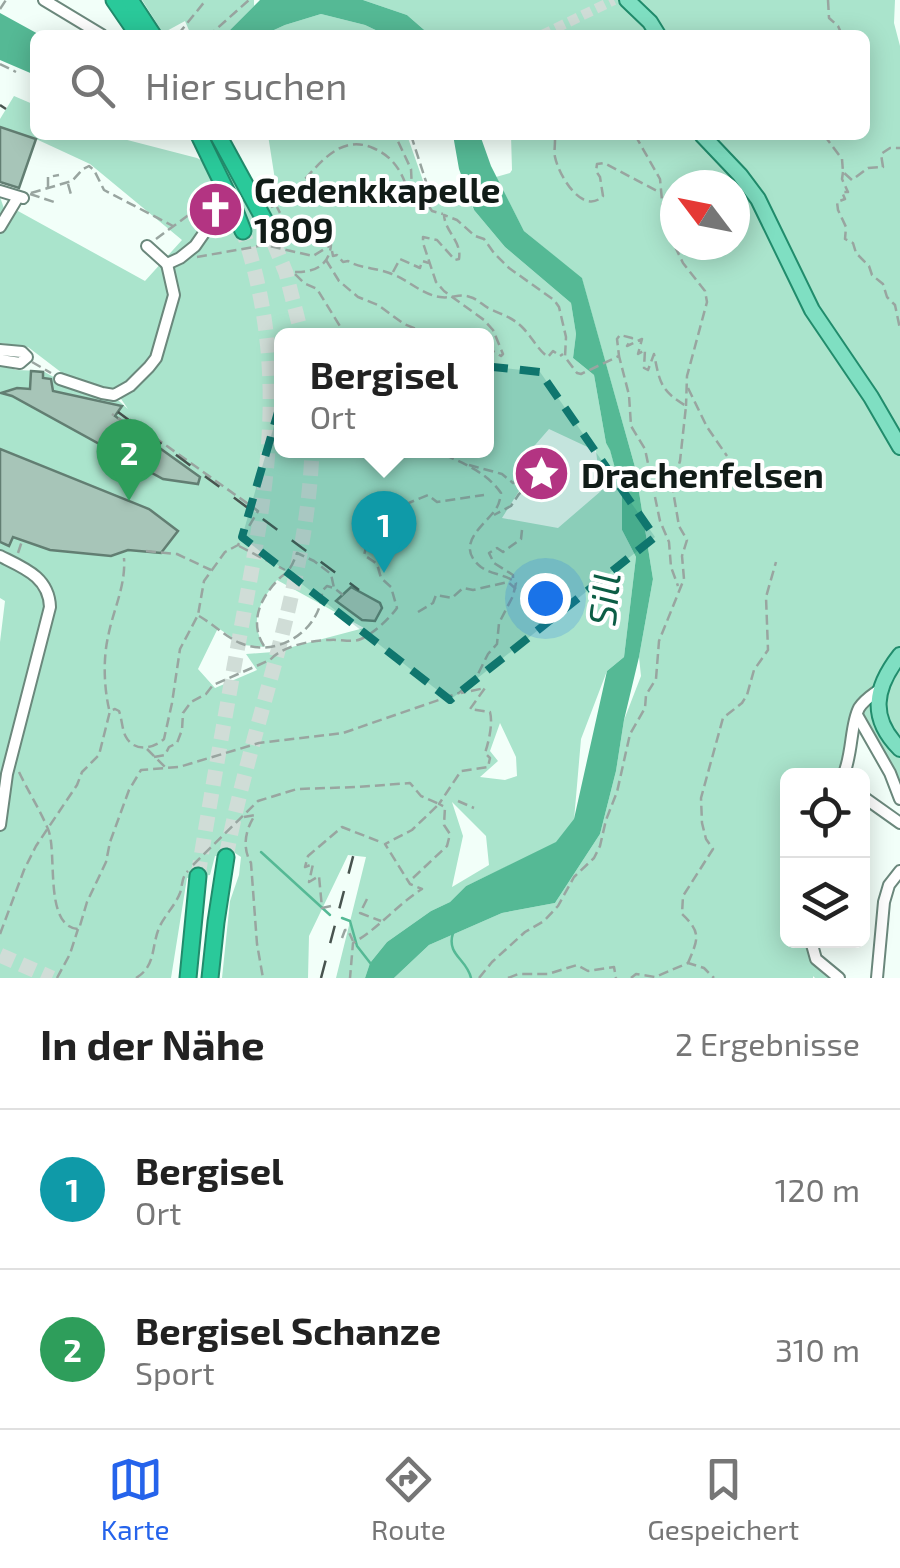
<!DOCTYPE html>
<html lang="de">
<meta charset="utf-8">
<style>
body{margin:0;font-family:"Exo 2",sans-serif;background:#f6f6f6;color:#222}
.controls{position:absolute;right:30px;bottom:30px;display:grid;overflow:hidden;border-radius:15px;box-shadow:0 5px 25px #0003}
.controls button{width:90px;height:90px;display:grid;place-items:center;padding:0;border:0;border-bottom:2px solid #e0e0e0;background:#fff;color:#222;font:50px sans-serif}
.compass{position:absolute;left:660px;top:170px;width:90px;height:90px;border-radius:50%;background:#fff;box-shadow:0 5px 25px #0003;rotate:302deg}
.you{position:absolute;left:545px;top:598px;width:35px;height:35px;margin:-25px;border:8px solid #fff;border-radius:50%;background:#1a73e8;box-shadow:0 0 0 15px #1a73e833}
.badge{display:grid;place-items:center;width:65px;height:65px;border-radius:50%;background:#2563eb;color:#fff;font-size:32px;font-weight:700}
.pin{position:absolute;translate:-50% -82px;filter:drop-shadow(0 2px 5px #0008)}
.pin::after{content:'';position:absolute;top:52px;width:35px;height:30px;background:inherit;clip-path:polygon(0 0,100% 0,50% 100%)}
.popup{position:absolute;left:274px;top:328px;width:220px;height:130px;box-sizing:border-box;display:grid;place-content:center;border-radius:15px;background:#fff;filter:drop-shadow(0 2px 8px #0005);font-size:32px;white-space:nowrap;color:#767676}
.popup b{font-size:38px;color:#222}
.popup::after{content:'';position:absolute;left:50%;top:100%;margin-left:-20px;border:20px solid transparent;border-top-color:#fff}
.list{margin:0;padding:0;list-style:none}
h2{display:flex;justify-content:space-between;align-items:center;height:130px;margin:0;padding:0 40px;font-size:42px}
h2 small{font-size:32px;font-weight:400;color:#767676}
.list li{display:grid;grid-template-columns:65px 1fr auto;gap:30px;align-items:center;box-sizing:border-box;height:160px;padding:0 40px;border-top:2px solid #e0e0e0}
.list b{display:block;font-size:38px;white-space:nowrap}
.list p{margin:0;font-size:32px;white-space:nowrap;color:#767676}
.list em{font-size:32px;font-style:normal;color:#767676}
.icon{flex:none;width:55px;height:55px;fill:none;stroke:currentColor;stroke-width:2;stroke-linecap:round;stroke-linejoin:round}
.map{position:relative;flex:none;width:900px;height:978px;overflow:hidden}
.search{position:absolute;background:#fff;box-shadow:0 5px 25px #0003;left:30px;right:30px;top:30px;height:110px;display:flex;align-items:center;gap:25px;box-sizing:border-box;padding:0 35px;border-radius:15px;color:#767676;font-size:38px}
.sheet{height:450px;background:#fff}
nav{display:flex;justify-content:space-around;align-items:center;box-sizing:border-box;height:140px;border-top:2px solid #e0e0e0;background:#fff;font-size:28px;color:#767676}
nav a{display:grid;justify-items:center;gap:5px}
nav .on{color:#2563eb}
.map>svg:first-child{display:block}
.green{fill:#aae4cc;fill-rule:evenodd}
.water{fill:#55b995}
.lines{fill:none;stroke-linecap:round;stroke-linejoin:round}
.stream{stroke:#55b995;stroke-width:2.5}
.building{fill:#a7c5b8;stroke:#627e72;stroke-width:2.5}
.minor-tunnel{stroke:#d0ddd7;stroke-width:10;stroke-dasharray:10 5;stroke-linecap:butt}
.highway-tunnel{stroke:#d0ddd7;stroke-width:15;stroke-dasharray:15 8;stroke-linecap:butt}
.minor-casing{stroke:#6b887c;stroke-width:14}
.major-casing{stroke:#218c6c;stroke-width:18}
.highway-casing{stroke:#218c6c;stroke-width:19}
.path{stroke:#99a5a0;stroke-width:2.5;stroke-dasharray:10 5;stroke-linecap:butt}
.minor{stroke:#fff;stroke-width:10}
.major{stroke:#7fdfc2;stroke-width:14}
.highway{stroke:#2ac99a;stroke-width:15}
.rail{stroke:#48544f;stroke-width:2.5;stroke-dasharray:18 18;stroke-linecap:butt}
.highway-bridge-casing{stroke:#218c6c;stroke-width:19;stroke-linecap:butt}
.highway-bridge{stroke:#2ac99a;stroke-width:15}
.marked{fill:#0f766e;fill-opacity:0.2;stroke:#0f766e;stroke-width:8;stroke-dasharray:20 12;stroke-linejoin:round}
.labels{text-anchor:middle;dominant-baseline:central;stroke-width:8;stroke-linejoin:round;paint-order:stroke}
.poi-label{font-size:35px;font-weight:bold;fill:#111c18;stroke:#fff;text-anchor:start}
.water-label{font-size:38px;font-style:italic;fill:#0c5d45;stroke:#fff}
</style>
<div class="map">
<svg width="900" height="978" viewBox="0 0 900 978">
<rect width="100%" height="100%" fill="#f2fff9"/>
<g class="green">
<path d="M 142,0 L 254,0 L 254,6 L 225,35 L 191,35 L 185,21 L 163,33 Z"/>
<path d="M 363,0 L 895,0 L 894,23 L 900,46 L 900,786 L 861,720 L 839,775 L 788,776 L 788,941 L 806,941 L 812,964 L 832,978 L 815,978 L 813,976 L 813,978 L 394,978 L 429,945 L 502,913 L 555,903 L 600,834 L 616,771 L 624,720 L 641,676 L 639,657 L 653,579 L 635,467 L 582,279 L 524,231 L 496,177 L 510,173 L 512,170 L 511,135 L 865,135 L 865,35 L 430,35 L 407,15 ZM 675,185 L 735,185 L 735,245 L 675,245 Z"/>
<path d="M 321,14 L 365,25 L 386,35 L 263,35 L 285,25 Z"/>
<path d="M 14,96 L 35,105 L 35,135 L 108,135 L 197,158 L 278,199 L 268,135 L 407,135 L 428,195 L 469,200 L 474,210 L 505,247 L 571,303 L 576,334 L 573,358 L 594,375 L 606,443 L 610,449 L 622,494 L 622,530 L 636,557 L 624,657 L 607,671 L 581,739 L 574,820 L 556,843 L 466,886 L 450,902 L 431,911 L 387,942 L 370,963 L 365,978 L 336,978 L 366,857 L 348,855 L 309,936 L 308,978 L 222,978 L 230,901 L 239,875 L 241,857 L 235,853 L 215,856 L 210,875 L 187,878 L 171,978 L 0,978 L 0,642 L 5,601 L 0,598 L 0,364 L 16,370 L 43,371 L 57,379 L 119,401 L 128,409 L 119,396 L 66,376 L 28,347 L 0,343 L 0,197 L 7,217 L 18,211 L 145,281 L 182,240 L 90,164 L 36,139 L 0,127 L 0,119 ZM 282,336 L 486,336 L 486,450 L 282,450 ZM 549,429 L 596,451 L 601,491 L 558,528 L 502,518 L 524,483 L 529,452 ZM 277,580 L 364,628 L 273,652 L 246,654 L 257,670 L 215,688 L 198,669 L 218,628 L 243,645 L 265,647 C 248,621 260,602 277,580 ZM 500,723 L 516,757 L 517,776 L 505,780 L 480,777 L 498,761 L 490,751 ZM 452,802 L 486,836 L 489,865 L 452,887 L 463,836 Z"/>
</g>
<g class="water">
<path d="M 260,0 L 363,0 L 407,15 L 430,35 L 386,35 L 365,25 L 321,14 L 285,25 L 263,35 L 225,35 Z"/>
<path d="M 0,13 L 40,35 L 35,35 L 35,75 L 0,60 Z"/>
<path d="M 453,135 L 480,135 L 491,166 L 524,231 L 582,278 L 635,467 L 653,579 L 639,657 L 624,720 L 616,771 L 600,834 L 555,903 L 502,913 L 429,945 L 394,978 L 365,978 L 370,963 L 387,942 L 431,911 L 450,902 L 466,886 L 556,842 L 574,819 L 607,671 L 624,657 L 636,557 L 622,530 L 622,494 L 610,450 L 606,443 L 594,375 L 573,358 L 576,334 L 571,303 L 505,247 L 474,210 L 459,169 Z"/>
</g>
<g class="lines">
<g class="stream">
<path d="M 261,852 L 330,915"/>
<path d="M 342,918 L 350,921 L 357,946 L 371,964"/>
<path d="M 453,933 C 446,955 467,959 471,978"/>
</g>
</g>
<g class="building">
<path d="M 0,127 L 36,139 L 19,188 L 0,182 Z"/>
<path d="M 31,371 L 43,372 L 43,378 L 51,379 L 53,391 L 122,406 L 115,416 L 200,477 L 198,484 L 163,479 L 12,396 L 1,393 L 17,388 L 30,389 Z"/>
<path d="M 0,449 L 149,509 L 178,531 L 161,553 L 128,550 L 111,556 L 50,550 L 13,537 L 9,546 L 0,542 Z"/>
<path d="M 351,587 L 380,603 L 382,608 L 375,621 L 362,620 L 336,601 Z"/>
</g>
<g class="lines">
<path class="minor-tunnel" d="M 542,35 L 614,0"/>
<g class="highway-tunnel">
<path d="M 265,221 L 286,273 L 302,336"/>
<path d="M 226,857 C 252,721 307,590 312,450"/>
<path d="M 198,876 C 211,794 226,711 241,629 C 267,487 290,373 243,231"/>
<path d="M 0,955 L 52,978"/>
</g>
<defs>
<g id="minor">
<path d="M 44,0 L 102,35"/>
<path d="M 0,191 L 23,198"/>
<path d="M 0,227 L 18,197"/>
<path d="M 147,246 L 167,264 L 180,258 L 195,246 L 211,223 L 218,217 L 237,215"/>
<path d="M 0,350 L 22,352 L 27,357 L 20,363 L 0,360"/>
<path d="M 60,379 L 102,393 L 114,395 L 130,386 L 149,367 L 156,358 L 174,295 L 167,264"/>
<path d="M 0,556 C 24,568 49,577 50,607 L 7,774 L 0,825"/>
<path d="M 857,715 L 890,773 L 900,799"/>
<path d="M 843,776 C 853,754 850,725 859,708 C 864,700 872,695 879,690"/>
<path d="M 862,796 L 900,823"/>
<path d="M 811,941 L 816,959 L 839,978"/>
<path d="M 877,978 L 884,902 L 889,885 L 900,871"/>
</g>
<g id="major">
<path d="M 627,0 L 650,22 L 658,35"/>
<path d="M 702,135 L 740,175 L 758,199 L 812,310 L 871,397 L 900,447"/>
<path d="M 900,655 C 874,688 869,718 900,749"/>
</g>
<g id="highway">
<path d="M 114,0 L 138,35"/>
<path d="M 130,0 L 153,35"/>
<path d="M 232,203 L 243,231"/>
<path d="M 188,978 L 198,876"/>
<path d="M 210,978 L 216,922 L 226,857"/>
</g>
</defs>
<use href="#minor" class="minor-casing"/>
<use href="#major" class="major-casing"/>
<use href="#highway" class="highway-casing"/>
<g class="path">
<path d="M 828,0 L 829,18 L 838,26 L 842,35"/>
<path d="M 0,9 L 6,0"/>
<path d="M 181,35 L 180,32 L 206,0"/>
<path d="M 206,35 L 213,32 L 249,0"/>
<path d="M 0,64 L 16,72"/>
<path d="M 411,135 L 430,194 L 428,205 L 432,211 L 443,214"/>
<path d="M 635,135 L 660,179 L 664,222 L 668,232 L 683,263 L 705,291 L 707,302 L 687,376 L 686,406"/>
<path d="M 824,135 L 842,159 L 843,172 L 852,180 L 868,168 L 883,167 L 881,154 L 890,148 L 900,148"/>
<path d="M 555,140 C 555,146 554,152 555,157 C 559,176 583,216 603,196 L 600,177 L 596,171 L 597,164 L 604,163 L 659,192"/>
<path d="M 843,172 L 842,179 L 848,192 L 842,192 L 845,199 L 837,202 L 838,210 L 846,227 L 845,239 L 853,243 L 856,253 L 869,266 L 872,275 L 883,284 L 887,297 L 895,305 L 900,329"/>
<path d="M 68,184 L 72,198"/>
<path d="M 48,187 L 48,177 L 59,175"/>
<path d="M 31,193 L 72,181 L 83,169 L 89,166 L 94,170 L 104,190 L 173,226"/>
<path d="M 30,194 L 54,202"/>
<path d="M 271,207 C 306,194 327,128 373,148 C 392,156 401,170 407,188 L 412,189 L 411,169 L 395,135"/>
<path d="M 274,231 L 280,240 L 299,226 L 285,223 L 277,207"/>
<path d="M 156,239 L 202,205 L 222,204"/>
<path d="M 332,251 L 333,256 L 337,255 L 343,262 L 348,261 C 358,268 378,268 392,274 C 410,281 421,294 440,297 C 451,299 460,293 470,297 C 478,299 483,306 490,309 C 503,315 512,317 523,328 C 532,337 537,349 548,357 L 553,351 L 560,356 L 563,354"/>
<path d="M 197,257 L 265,245 L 313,256 L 331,245 C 329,267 312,273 293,272 L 304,283 L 317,289 L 346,336"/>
<path d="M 326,260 L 339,281 L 358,297 L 378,305 L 404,324 L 421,331 L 426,336"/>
<path d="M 393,272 L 400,259 L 420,268 L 422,261 L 429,263"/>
<path d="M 486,347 L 501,356 L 503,354 L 493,330 L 484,320 L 444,291 L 436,282 L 423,243 L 423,237 L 437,240 L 455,260 L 459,259 C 462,241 445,232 444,215 L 457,220 L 475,236 L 484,239 L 494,253 L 509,268 L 554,300 L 559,307 L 566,337 L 565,357 L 577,373 L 581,374 L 619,356 L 629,395 L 631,426 L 645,449 L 660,521 L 669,542 L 671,567 L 678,586"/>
<path d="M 486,357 L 492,367 L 490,369 L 486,367"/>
<path d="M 32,362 L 51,373"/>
<path d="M 688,388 L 707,427 L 727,456"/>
<path d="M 469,465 L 502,474 L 513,483 L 541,475 L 542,477 L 519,494 L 511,506 L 494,515"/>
<path d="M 377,516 L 428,495 L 437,502 L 484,495"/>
<path d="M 239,546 L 285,570"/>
<path d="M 146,551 L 177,554 L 211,570"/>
<path d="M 18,553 L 22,541"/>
<path d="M 513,578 L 513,575 L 494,563 L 489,553 L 497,548 L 503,552 L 521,539 L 522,530"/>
<path d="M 418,612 L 433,603 L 436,595 L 452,598 L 463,588 L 473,590 L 508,582 L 516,589"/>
<path d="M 199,616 C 213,624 226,637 240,643 C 277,659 322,630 322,591 L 327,586 L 334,588 L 343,595"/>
<path d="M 264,646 C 249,623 260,598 278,580 C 284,573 285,576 290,568 C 293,564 295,558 297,553 L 314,561 L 331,574 L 334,588"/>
<path d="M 109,709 C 104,687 103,659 108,637 C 113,610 126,586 124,558"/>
<path d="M 147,749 L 166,768"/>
<path d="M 154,757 L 165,755 L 169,747 L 177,743 L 182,730 L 183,713 L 191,702 L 206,694 L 213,685 L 270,660 C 282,646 312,640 330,640 C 339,639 352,643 361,639 C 374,633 389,619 397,608 L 391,587 L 381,578 L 377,564 L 364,555 L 375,516 L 376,502"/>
<path d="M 19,772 C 28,791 40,810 48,829 C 58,852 43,928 79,929 L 87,902 L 106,862 L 110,842 L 129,790 L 141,770 L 179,767 L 259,743 L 343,733 L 459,693 L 475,680 L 488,654 L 497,644 L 499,623 L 513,596 L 516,583 C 506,574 492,575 481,567 C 456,547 479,529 492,514 C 498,508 500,501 501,493 C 485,470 458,461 433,450"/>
<path d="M 458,801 L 474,808"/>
<path d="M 244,817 L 255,815 C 245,830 242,848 251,863 L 257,944 L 263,978"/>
<path d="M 193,865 L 258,801 L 297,789 L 357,787 L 410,783 L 421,796 L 439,804 L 412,830 L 385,844 L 410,884 L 422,889 C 397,905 379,928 353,943 L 350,978"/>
<path d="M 413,878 L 447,846 L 450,834 L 444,825 L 445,807 L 439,804 L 461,771 L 488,767 L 490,758 L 485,753 C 489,741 493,723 490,712 L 470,709 L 485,688 L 461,693"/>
<path d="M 367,899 L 360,913 L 381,921"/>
<path d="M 331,906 L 322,908 L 319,876 L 309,882 L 313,864 L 305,867 L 308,856 L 342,827 L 383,843"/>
<path d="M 0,934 L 24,870 L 36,846 L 77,785 L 82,772 L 99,755 L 110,711 L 115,709 L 119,711 C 122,719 122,730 126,737 C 134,752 153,749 164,739 L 172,703 L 180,649 L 198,615 L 204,581 L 225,552 L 238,545 L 258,511 L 129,419 L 125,423 L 112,414"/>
<path d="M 342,938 L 345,930 L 348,930 L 353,941"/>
<path d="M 688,963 C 698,939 702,933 682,914 L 683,896 L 713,849 L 706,839 L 702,823 L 701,798 L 723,718 L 742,703 L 747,695 L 754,670 L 768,650 L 766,597 L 776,562"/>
<path d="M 57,978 L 70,954 L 78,929"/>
<path d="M 136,978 C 156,966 151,948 159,928 C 164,916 175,906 180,893 C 183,884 181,878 188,871"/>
<path d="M 479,978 L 492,962 L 525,932 L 544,921 L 558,906 L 574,877 L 594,858 L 600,846 L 606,820 L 617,792 L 630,734 L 645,708 L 646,695 L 656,679 L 659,641 L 684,579 L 682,556 L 687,540 L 679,526 L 672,485 L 680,461 L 686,406 C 660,390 660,383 654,354 L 648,370 L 644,368 L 645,350 L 638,354 L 642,339 L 627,346 L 632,338 L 620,335 L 617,339 L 619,356"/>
<path d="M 508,978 L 518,974 L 548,974 L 577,965 L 588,971 L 614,967 L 616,978"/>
<path d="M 631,978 L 636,974 L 655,977 L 688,963 L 704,968 L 714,978"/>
</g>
<use href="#minor" class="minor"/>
<use href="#major" class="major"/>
<use href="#highway" class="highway"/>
<g class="rail">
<path d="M 0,105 L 6,109"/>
<path d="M 118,412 L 359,590"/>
<path d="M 321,978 L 354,853"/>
</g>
<defs>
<g id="highway-bridge">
<path d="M 199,135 L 232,203"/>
<path d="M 218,135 L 265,221"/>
</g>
</defs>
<use href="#highway-bridge" class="highway-bridge-casing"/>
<use href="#highway-bridge" class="highway-bridge"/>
</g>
<path class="marked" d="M 297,346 L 540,372 L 655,537 L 450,700 L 242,537 Z"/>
<defs>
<symbol id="church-disc" viewBox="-11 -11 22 22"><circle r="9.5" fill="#b33482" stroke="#fff"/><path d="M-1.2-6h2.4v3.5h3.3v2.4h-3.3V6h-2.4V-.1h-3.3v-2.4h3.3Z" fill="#fff"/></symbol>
<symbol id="sight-disc" viewBox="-11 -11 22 22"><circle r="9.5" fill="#b33482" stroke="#fff"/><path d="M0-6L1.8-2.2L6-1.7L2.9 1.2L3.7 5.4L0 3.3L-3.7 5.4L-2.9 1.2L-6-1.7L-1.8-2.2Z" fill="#fff"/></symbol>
</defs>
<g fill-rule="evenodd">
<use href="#church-disc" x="184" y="178" width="63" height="63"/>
<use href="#sight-disc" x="510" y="442" width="63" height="63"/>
</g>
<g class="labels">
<g class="poi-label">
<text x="254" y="189">Gedenkkapelle<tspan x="254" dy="40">1809</tspan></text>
<text x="581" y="474">Drachenfelsen</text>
</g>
<g class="water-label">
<text transform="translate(603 599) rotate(-84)">Sill</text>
</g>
</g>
</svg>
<div class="controls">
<button><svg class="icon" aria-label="locate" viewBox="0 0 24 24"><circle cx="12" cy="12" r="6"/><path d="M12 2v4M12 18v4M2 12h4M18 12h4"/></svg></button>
<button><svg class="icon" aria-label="layers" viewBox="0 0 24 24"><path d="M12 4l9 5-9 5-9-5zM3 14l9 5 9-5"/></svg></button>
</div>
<svg class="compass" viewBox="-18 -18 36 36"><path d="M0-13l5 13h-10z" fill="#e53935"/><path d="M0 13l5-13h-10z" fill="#767676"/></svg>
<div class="you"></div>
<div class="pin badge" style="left:384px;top:573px;background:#0f9aa8">1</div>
<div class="popup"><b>Bergisel</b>Ort</div>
<div class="pin badge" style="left:129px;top:501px;background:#2e9e5b">2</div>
<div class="search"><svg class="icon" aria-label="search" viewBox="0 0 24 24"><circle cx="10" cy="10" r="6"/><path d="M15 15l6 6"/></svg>Hier suchen</div>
</div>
<section class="sheet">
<h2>In der Nähe<small>2 Ergebnisse</small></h2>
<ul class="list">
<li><span class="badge" style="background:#0f9aa8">1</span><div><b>Bergisel</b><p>Ort</p></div><em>120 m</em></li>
<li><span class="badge" style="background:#2e9e5b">2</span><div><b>Bergisel Schanze</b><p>Sport</p></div><em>310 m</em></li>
</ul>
</section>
<nav>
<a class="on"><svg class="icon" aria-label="map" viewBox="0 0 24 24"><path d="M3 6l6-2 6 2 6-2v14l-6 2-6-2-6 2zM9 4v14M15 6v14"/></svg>Karte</a>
<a><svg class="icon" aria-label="directions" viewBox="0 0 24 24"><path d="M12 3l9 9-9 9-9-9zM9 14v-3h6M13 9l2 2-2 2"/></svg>Route</a>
<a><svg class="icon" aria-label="saved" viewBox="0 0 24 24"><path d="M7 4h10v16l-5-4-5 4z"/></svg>Gespeichert</a>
</nav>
